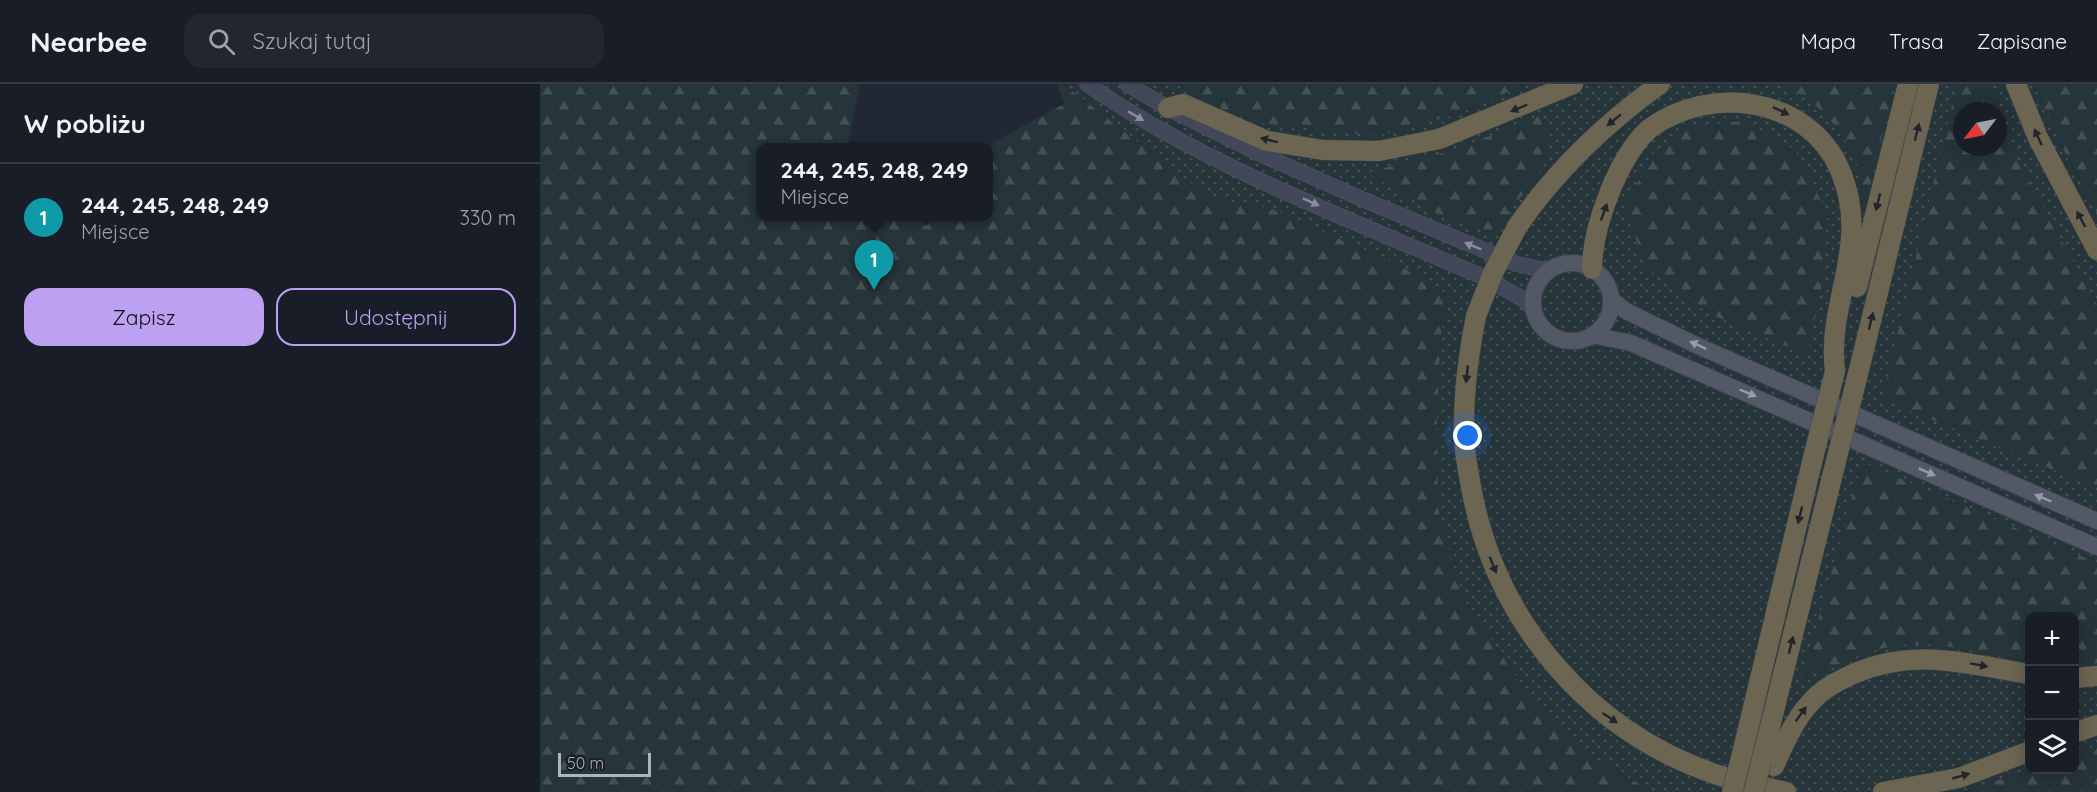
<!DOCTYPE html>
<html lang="pl">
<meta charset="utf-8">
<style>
body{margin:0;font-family:Quicksand,sans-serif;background:#222630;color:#f1f3f6}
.controls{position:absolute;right:18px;bottom:18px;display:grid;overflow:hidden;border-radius:12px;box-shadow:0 3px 15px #0003}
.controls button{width:54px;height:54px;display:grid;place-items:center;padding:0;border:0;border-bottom:2px solid #373b45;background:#191d28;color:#f1f3f6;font:30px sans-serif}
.compass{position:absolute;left:1413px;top:18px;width:54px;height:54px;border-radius:50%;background:#191d28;box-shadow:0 3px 15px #0003;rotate:238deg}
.scale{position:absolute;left:18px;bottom:15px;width:93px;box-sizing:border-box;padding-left:6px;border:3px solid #aeb3c3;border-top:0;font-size:16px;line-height:21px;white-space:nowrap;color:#aeb3c3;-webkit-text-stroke:4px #1a1e2a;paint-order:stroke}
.you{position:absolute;left:928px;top:352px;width:21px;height:21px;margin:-15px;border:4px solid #fff;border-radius:50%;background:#1a73e8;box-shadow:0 0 0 9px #1a73e833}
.badge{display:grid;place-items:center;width:39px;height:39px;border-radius:50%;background:#bca0f2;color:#fff;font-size:20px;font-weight:700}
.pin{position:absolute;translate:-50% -50px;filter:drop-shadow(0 2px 3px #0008)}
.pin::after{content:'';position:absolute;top:32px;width:21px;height:18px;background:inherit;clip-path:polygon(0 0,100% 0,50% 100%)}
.popup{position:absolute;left:216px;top:59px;width:237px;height:78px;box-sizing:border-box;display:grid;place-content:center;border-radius:12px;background:#191d28;filter:drop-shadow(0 2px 4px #0005);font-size:20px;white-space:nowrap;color:#9fa2a8}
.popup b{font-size:22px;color:#f1f3f6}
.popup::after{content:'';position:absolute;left:50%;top:100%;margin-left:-12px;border:12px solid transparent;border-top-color:#191d28}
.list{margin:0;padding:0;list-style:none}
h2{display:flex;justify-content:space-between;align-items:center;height:78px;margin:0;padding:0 24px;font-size:26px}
h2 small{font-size:20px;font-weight:400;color:#9fa2a8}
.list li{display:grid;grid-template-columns:39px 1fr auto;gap:18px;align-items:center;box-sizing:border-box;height:108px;padding:0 24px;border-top:2px solid #373b45}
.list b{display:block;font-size:22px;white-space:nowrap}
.list p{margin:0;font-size:20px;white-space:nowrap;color:#9fa2a8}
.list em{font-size:20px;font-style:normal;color:#9fa2a8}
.actions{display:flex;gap:12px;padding:18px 24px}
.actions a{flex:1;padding:14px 0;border:2px solid #bca0f2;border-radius:18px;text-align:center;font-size:21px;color:#bca0f2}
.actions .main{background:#bca0f2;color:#111}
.icon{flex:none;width:33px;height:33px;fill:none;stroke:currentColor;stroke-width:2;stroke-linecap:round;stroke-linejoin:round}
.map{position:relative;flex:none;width:1557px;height:708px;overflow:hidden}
header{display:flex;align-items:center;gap:36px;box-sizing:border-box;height:84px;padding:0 30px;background:#191d28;border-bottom:2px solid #373b45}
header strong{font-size:28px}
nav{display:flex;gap:33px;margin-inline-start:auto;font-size:21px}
.search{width:420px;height:54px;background:#222630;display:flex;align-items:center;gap:15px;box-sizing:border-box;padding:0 21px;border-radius:18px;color:#9fa2a8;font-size:22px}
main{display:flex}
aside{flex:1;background:#191d28}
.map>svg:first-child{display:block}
.grass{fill:url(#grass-dots);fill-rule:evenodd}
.forest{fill:url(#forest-firs);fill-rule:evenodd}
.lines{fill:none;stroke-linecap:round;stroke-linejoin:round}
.secondary-casing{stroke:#525664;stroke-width:16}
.primary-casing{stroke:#3e424f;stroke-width:18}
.highway-casing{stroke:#3f4350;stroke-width:21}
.secondary{stroke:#424859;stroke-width:15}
.primary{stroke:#525866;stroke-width:16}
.highway{stroke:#6b6552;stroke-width:20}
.highway-bridge-casing{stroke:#3f4350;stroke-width:21;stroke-linecap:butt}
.highway-bridge{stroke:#6b6552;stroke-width:20}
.oneway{fill:#22252e}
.oneway2{fill:#888e9e}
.oneway3{fill:#979cac}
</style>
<header>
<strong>Nearbee</strong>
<div class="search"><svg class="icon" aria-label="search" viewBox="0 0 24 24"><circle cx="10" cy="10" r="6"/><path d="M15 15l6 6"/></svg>Szukaj tutaj</div>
<nav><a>Mapa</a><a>Trasa</a><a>Zapisane</a></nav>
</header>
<main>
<aside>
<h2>W pobliżu<small></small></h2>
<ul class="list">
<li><span class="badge" style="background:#0f9aa8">1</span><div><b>244, 245, 248, 249</b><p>Miejsce</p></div><em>330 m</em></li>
</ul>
<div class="actions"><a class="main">Zapisz</a><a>Udostępnij</a></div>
</aside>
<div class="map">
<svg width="1557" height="708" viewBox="0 0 1557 708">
<defs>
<pattern id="grass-dots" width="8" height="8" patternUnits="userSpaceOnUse" patternTransform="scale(1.5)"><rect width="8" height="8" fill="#263539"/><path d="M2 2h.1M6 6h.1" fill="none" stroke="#435054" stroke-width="1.8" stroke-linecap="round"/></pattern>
<pattern id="forest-firs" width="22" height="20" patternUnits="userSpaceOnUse" patternTransform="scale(1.5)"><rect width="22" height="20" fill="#263539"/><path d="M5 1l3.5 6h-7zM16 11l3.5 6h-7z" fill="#435054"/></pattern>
</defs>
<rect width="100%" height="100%" fill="#212735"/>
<path class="grass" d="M 523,0 L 635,0 L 704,37 L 915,31 L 986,0 L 1494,0 L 1528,75 L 1557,129 L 1557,662 L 1535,669 L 1534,532 L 1490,532 L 1489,685 L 1425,708 L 1114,708 L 1039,666 L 995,621 L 921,511 L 898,424 L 897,332 L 901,247 L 911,214 L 882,192 L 732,125 L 670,114 ZM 1422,27 L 1458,27 L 1458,63 L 1422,63 Z"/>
<g class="forest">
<path d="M 0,0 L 320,0 L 307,63 L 220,64 L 220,132 L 375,133 L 386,142 L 395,133 L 448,132 L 448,66 L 456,57 L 524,20 L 517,0 L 523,0 L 670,114 L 732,125 L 882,192 L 911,214 L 901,247 L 897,332 L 898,424 L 921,511 L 995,621 L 1039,666 L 1114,708 L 0,708 Z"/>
<path d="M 635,0 L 986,0 L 915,31 L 837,52 L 704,37 Z"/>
<path d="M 1237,0 L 1354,0 L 1323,132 C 1321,116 1323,95 1317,81 C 1304,45 1274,12 1237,0 Z"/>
<path d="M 1417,0 L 1452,0 L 1474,69 L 1557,221 L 1557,404 L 1342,315 ZM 1422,27 L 1458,27 L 1458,63 L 1422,63 Z"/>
<path d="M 1494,0 L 1557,0 L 1557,129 L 1528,75 Z"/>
<path d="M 1000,32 C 1005,42 1010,52 1010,63 C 1010,80 965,132 953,150 L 905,133 L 826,89 L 916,65 Z"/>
<path d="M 1205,37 L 1257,67 L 1287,129 L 1284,192 L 1267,271 L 1168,229 L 1105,183 L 1085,121 L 1114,68 L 1150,43 Z"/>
<path d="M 1322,378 L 1557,479 L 1557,579 L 1535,582 L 1534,532 L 1490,532 L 1489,582 C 1442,569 1389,551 1340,565 C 1313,572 1288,584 1262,594 Z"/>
<path d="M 1557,662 L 1557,708 L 1425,708 L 1489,685 L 1534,686 L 1535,669 Z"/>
</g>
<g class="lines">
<defs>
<g id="secondary">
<path d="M 547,0 C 667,83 810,135 943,193 L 983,215 L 993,225"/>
<path d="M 587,0 L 628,24 L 718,69 L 822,115 L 977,180 L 1009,187"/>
</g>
<g id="primary">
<circle cx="1032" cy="218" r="39"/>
<path d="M 1071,215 L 1086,227 L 1158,262 L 1557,437"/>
<path d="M 1052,251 L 1091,259 L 1557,463"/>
</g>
<g id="highway">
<path d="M 1476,0 L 1498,54 L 1557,166"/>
<path d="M 628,24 L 643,20 L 727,57 L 783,66 L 839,67 L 899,55 L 1033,0"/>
<path d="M 977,143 C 1016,86 1063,41 1120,0"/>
<path d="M 1052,185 C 1052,144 1078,73 1109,45 C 1169,0 1268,12 1300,86 C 1332,161 1286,217 1295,287"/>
<path d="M 1317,203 L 1368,0"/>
<path d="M 936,232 C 929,268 924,304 924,340 C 923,363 928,386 932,408 C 957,538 1049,647 1175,690 C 1198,698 1223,703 1246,708"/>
<path d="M 1317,294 L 1389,0"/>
<path d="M 1534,594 L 1557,592"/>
<path d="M 1534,649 L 1557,641"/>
<path d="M 1201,674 L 1273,374"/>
<path d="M 1221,679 L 1294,385"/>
<path d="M 1234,682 C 1244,660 1254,636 1271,618 C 1282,605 1298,597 1313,590 C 1375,563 1426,580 1490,590"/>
<path d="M 1343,708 L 1419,694 L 1490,667"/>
</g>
</defs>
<use href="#secondary" class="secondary-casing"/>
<use href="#primary" class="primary-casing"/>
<use href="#highway" class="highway-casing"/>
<use href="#secondary" class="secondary"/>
<use href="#primary" class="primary"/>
<use href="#highway" class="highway"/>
<defs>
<g id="highway-bridge">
<path d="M 936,232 L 953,189 L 977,143"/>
<path d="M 1273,374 L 1295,287"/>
<path d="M 1294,385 L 1317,294"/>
<path d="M 1192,708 L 1201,674"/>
<path d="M 1214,708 L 1221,679"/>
</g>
</defs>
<use href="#highway-bridge" class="highway-bridge-casing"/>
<use href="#highway-bridge" class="highway-bridge"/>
</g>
<defs><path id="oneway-solid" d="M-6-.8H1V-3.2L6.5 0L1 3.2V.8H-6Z" transform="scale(1.5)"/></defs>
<g class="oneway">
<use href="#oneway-solid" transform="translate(979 24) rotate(158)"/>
<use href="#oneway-solid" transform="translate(1241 27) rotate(26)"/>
<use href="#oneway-solid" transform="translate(1074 36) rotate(141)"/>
<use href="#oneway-solid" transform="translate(1377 48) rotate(-76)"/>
<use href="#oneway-solid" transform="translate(1498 53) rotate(-115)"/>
<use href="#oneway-solid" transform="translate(729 56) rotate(-166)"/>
<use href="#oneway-solid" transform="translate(1338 118) rotate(104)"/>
<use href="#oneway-solid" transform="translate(1064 128) rotate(-70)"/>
<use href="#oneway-solid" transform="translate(1541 135) rotate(-118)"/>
<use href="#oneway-solid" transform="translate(1331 237) rotate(-76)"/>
<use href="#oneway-solid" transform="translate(927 290) rotate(96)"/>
<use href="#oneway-solid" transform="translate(1260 431) rotate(104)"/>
<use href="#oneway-solid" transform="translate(953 481) rotate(68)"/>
<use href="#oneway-solid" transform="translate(1251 561) rotate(-76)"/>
<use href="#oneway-solid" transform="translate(1439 581) rotate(10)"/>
<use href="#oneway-solid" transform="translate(1261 630) rotate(-54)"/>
<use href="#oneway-solid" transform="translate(1070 634) rotate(34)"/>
<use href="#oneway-solid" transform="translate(1421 692) rotate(-16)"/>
</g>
<g class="oneway2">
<use href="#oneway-solid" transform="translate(596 32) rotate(31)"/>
<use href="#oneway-solid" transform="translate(771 118) rotate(24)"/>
<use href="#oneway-solid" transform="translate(933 162) rotate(-158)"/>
</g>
<g class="oneway3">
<use href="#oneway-solid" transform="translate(1158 261) rotate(-155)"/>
<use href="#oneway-solid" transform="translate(1208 309) rotate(23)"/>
<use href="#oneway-solid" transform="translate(1387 388) rotate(24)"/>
<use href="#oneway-solid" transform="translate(1503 414) rotate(-157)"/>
</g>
</svg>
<div class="controls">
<button>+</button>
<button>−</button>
<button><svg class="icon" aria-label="layers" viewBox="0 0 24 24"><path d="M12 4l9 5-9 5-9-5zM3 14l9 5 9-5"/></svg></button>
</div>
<svg class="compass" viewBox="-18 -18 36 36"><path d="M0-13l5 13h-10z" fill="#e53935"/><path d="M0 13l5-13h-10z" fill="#9fa2a8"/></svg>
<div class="scale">50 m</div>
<div class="you"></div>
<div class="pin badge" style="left:334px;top:206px;background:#0f9aa8">1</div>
<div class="popup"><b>244, 245, 248, 249</b>Miejsce</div>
</div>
</main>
